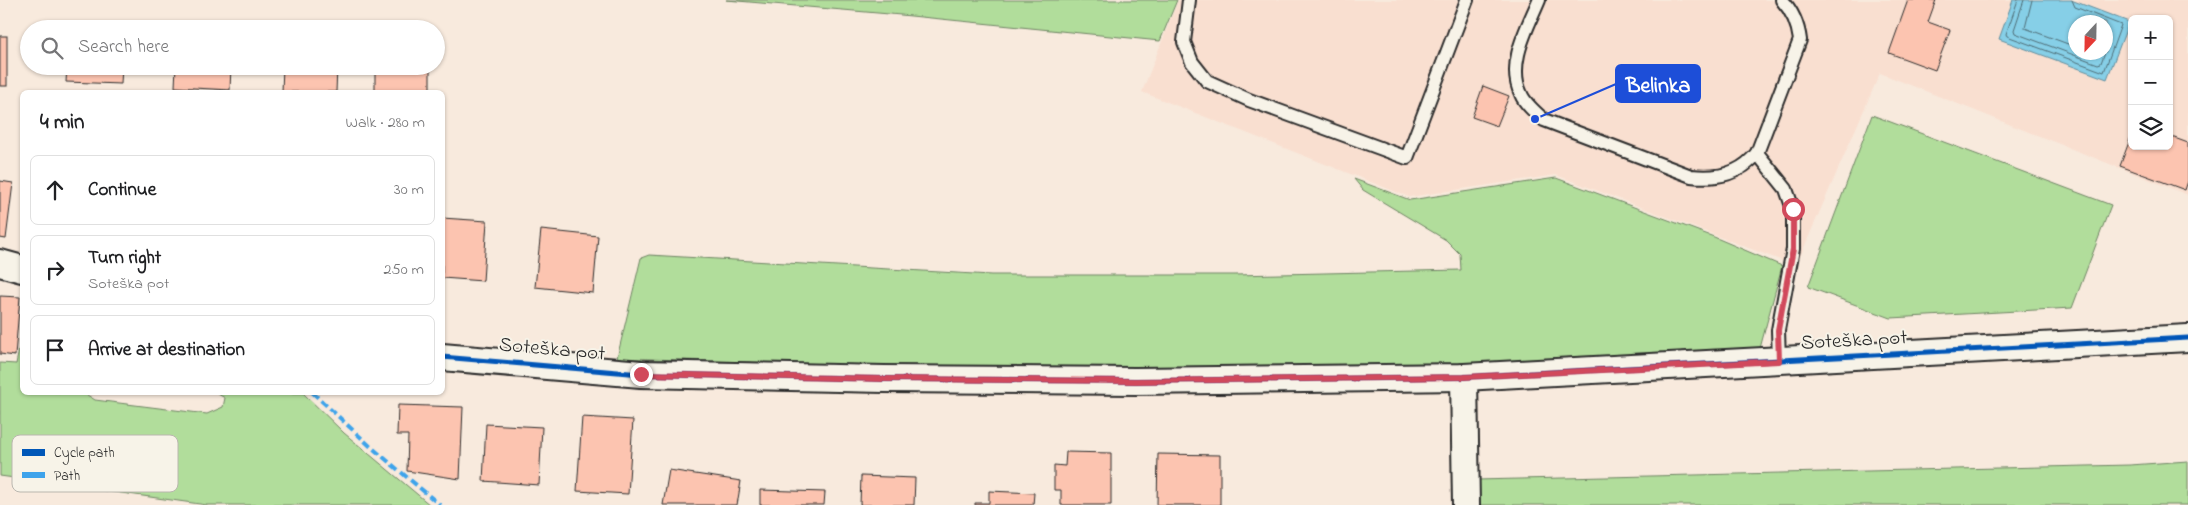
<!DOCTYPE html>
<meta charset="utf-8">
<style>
body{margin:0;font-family:"Indie Flower",sans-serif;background:#f2f2f2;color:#202124}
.controls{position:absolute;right:15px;top:15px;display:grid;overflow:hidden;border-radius:8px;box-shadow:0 1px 4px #0004}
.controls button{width:45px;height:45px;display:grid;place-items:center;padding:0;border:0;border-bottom:1px solid #e0e0e0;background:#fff;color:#202124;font:25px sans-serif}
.compass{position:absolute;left:2068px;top:15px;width:45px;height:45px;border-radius:50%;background:#fff;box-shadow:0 1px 4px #0004;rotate:202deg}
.stop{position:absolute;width:15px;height:15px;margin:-11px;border:4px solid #d1495b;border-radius:50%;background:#fff}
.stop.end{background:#d1495b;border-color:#fff;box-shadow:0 1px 5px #0008}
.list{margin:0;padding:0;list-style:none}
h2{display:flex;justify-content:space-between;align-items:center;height:65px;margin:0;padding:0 20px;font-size:21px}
h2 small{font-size:16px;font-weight:400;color:#757577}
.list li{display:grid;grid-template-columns:32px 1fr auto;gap:15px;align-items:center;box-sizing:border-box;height:70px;margin:0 10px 10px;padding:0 10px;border:1px solid #e0e0e0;border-radius:8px}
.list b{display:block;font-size:19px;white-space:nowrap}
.list p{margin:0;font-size:16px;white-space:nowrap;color:#757577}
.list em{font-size:16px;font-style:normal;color:#757577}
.icon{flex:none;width:28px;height:28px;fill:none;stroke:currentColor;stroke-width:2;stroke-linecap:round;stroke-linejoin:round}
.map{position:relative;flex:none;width:2188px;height:505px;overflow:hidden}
.search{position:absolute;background:#fff;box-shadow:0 1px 4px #0004;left:20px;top:20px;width:425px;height:55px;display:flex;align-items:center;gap:12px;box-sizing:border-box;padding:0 18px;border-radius:28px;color:#757577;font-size:19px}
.panel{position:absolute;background:#fff;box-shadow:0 1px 4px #0004;left:20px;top:90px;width:425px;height:305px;border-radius:8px}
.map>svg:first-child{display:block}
.built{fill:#f9dfd0;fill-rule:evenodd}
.green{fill:#b1dd9b;stroke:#6e8463}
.water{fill:#86cfe7;stroke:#628d9c;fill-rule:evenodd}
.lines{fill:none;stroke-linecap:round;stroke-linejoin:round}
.shore{stroke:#4f6d76;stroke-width:1}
.building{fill:#fcc4b0;stroke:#2b2b2b}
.lane-casing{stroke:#2b2b2b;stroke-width:16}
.street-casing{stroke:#2b2b2b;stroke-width:30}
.lane{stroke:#f7f3e8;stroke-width:12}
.street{stroke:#f7f3e8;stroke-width:26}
.quiet{stroke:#3ea3eb;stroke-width:4;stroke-dasharray:8 4;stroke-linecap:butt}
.cycleway-casing{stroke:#f7f3e8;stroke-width:8}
.cycleway{stroke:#0057b8;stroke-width:5}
.route{stroke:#d1495b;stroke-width:6}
.labels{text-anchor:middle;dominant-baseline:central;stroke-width:4;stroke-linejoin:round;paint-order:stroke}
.street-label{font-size:21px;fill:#2b2b2b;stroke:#f7f3e8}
.key{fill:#f7f3e8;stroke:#bab7af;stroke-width:1}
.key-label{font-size:14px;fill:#2b2b2b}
.leader{fill:none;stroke:#1d4ed8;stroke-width:2}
.callout-dot{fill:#1d4ed8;stroke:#f7f3e8;stroke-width:2}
.callout{fill:#1d4ed8;stroke:#1d4ed8;stroke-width:2}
.callout-label{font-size:22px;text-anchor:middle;font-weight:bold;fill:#fff}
</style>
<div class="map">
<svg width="2188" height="505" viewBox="0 0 2188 505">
<rect width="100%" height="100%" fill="#f8eadd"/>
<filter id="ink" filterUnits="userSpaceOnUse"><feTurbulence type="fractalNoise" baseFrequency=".02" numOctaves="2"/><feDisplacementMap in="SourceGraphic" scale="10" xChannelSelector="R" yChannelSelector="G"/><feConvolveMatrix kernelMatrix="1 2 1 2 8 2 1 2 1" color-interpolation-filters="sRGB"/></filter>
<g filter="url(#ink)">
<path class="built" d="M 1178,0 L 2188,0 L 2188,195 L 1880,73 L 1796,266 L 1556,175 L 1409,197 L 1142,92 ZM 2132,19 L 2169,19 L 2169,146 L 2132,146 ZM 2076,22 L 2106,22 L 2106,52 L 2076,52 Z"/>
<g class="green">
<path d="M 726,0 L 1177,0 L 1160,41 L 901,15 Z"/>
<path d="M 1872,115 L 2111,205 L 2072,308 L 1891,318 L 1808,287 Z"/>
<path d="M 1556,178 L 1714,237 L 1782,266 L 1759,352 L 1521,363 L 1398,367 L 1042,371 L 617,358 L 641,258 L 649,255 L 991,275 L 1235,275 L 1461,270 L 1460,254 L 1446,240 L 1363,190 L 1354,179 L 1410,200 Z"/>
<path d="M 21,340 L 22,341 L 22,392 L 84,393 L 95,400 L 207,414 L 223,407 L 225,398 L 216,393 L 303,393 L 344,433 L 430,505 L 207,505 L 0,476 L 0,363 L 16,364 Z"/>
<path d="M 2188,461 L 2188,505 L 1476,505 L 1476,480 L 2130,465 Z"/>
</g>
<path class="water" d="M 2013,0 L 2071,0 L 2129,22 L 2107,79 L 1999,39 ZM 2076,22 L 2106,22 L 2106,52 L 2076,52 Z"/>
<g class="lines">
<g class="shore">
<path d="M 2018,0 L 2006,34 L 2007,36 L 2104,72 L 2121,25 L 2075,7 L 2072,0"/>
<path d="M 2024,0 L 2014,30 L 2015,33 L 2098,64 L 2101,63 L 2105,52"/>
<path d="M 2032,0 L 2025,28 L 2076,47"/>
</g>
</g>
<g class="building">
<path d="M 1908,0 L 1936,0 L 1928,22 L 1950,30 L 1935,70 L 1889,53 Z"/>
<rect x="0" y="36" width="7" height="50"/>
<path d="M 67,66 L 122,66 L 121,84 L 66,82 Z"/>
<path d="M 176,66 L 231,66 L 230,90 L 175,87 Z"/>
<path d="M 283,66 L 337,66 L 336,92 L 282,92 Z"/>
<rect x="375" y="66" width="55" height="26"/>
<path d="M 1483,86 L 1509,96 L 1497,126 L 1472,117 Z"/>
<path d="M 2132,134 L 2132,146 L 2169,146 L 2169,136 L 2188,143 L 2188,181 L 2185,190 L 2120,166 Z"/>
<path d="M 0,181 L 13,183 L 6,239 L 0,238 Z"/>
<path d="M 442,218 L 487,221 L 483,281 L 442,278 Z"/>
<path d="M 541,230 L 598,236 L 593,293 L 535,287 Z"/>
<path d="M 0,296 L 20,297 L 15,356 L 0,354 Z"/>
<path d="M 398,405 L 463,407 L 460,479 L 407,471 L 408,435 L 397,435 Z"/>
<path d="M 582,417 L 633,420 L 628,494 L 577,491 Z"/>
<path d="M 486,424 L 542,427 L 539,485 L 483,481 Z"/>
<path d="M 1066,452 L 1111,453 L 1111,505 L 1061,505 L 1061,490 L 1054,490 L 1054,465 L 1065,466 Z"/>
<path d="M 1158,454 L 1220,455 L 1220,505 L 1157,505 Z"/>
<path d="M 669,470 L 741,481 L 737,505 L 663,505 Z"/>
<path d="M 861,476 L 915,478 L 914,505 L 860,505 Z"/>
<path d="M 760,490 L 825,492 L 824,505 L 760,505 Z"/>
<path d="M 989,491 L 1034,493 L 1033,505 L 975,505 L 975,503 L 989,503 Z"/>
</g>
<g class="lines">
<defs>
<g id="lane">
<path d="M 1189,0 L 1184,42 L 1192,62 L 1207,81 L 1249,100 L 1407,158 L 1467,0"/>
<path d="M 1539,0 C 1528,27 1506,64 1521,94 C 1525,104 1536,113 1544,120 L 1691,176 C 1716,179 1741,174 1757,153 L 1800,40 C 1798,24 1793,12 1782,0"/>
<path d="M 1757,153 L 1786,189 L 1793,209 L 1793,249 L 1778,330 L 1779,361"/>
</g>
<g id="street">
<path d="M 0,263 L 22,269"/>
<path d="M 442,357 L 641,374 L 884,379 L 1136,381 L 1464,377 L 2188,338"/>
<path d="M 1464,377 L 1466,505"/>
</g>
</defs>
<use href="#lane" class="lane-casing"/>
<use href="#street" class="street-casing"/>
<use href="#lane" class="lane"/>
<use href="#street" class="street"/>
<path class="quiet" d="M 312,392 L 370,446 L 440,505"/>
<defs>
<path id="cycleway" d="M 442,357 L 641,374 L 884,379 L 1136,381 L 1464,377 L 2188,338"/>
</defs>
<use href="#cycleway" class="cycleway-casing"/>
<use href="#cycleway" class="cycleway"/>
</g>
</g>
<g class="lines" filter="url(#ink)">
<path class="route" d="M 641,374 L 884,379 L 1136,381 L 1464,377 L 1779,361 L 1778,330 L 1793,249 L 1793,209"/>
</g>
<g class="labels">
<g class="street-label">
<text transform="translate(1854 341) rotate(-3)">Soteška pot</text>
<text transform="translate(552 350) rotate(5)">Soteška pot</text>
</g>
</g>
<rect x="12" y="435" width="166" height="57" rx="8" class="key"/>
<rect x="22" y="449" width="23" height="7" fill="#0057b8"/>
<rect x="22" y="472" width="23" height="6" fill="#3ea3eb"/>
<g class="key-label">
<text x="54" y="457">Cycle path</text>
<text x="54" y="480">Path</text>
</g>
<path class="leader" d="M1535 119L1616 84"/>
<circle class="callout-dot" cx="1535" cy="119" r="5"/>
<rect class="callout" x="1616" y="65" width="84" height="37" rx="5"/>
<g class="callout-label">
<text x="1658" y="92">Belinka</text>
</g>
</svg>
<div class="controls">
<button>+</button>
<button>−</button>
<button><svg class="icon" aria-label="layers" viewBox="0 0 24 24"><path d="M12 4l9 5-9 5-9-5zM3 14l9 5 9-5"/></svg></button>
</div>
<svg class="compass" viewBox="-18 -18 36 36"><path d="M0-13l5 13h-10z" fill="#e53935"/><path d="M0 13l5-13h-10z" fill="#757577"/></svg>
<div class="stop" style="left:1793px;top:209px"></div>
<div class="stop end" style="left:641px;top:374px"></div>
<div class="search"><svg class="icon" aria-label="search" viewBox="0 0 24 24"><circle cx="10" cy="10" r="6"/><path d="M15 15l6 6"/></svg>Search here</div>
<section class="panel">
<h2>4 min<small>Walk · 280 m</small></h2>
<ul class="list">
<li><svg class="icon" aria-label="ahead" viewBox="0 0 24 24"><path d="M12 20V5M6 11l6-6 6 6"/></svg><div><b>Continue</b></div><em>30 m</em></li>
<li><svg class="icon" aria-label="right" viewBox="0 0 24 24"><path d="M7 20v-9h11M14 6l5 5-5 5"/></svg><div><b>Turn right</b><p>Soteška pot</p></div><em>250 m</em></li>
<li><svg class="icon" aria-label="arrive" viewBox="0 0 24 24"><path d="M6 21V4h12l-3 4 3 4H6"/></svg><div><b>Arrive at destination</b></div></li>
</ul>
</section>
</div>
